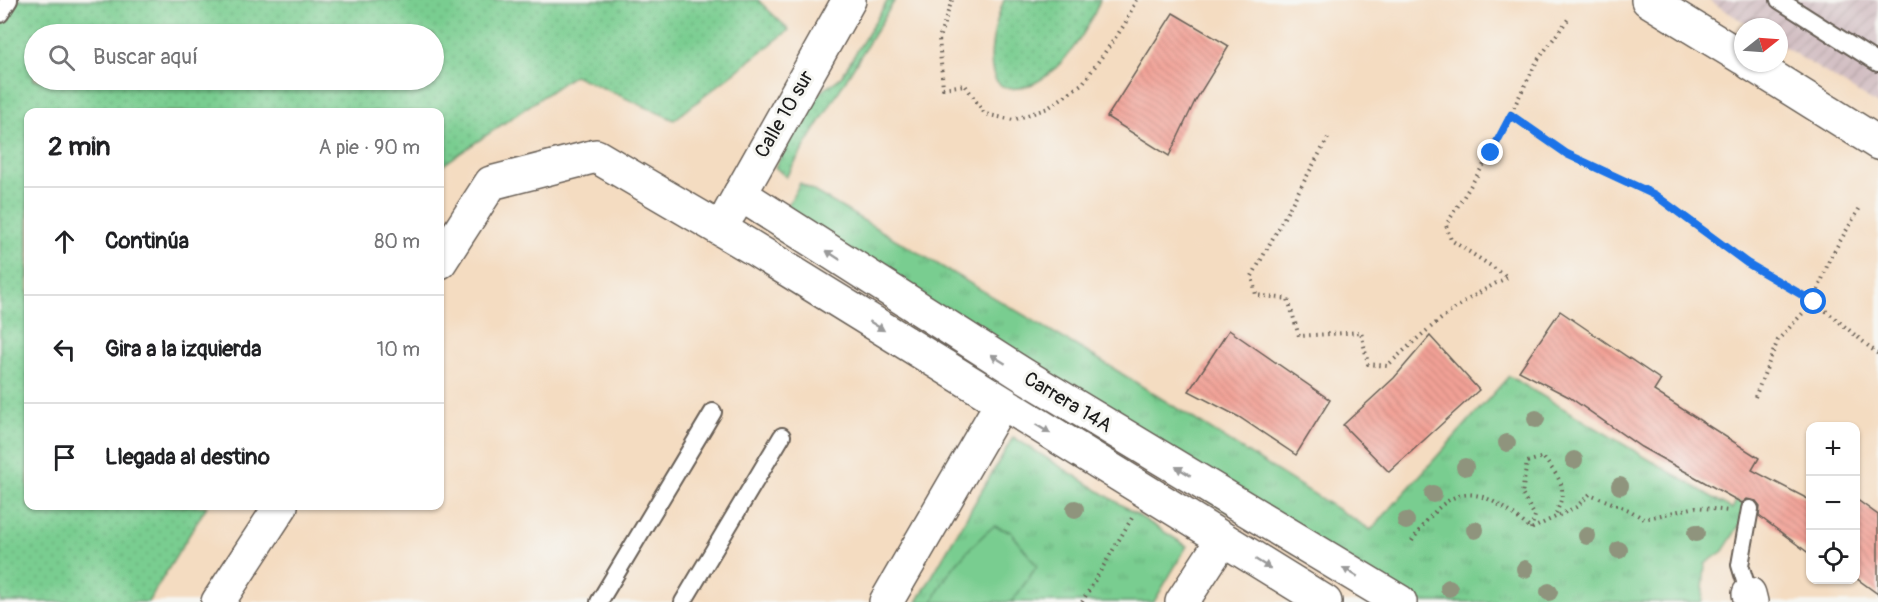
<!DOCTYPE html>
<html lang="es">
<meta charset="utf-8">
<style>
body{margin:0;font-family:Pangolin,sans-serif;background:#f2f2f2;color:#202124}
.controls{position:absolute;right:18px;bottom:18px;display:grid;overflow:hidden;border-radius:12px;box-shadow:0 2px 4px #0004}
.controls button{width:54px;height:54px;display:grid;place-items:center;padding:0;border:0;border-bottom:2px solid #e0e0e0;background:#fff;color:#202124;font:30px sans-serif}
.compass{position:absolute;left:1734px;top:18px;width:54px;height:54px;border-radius:50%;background:#fff;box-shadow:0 2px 4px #0004;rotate:73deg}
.stop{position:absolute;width:18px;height:18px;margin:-14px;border:4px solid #1a73e8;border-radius:50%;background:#fff}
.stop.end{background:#1a73e8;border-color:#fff;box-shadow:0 2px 6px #0008}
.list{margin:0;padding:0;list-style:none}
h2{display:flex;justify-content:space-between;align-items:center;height:78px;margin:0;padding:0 24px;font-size:26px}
h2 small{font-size:20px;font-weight:400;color:#757577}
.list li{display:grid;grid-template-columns:39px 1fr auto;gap:18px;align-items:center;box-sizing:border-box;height:108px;padding:0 24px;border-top:2px solid #e0e0e0}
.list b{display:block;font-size:22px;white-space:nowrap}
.list em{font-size:20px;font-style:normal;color:#757577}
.icon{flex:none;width:33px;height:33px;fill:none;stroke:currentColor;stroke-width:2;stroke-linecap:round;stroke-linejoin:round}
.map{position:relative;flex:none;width:1878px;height:602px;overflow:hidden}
.search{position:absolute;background:#fff;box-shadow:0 2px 4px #0004;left:24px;top:24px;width:420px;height:66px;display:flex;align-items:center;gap:15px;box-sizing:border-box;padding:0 21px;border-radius:33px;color:#757577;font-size:22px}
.panel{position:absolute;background:#fff;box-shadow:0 2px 4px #0004;left:24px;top:108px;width:420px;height:402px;border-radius:12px}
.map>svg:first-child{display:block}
.industrial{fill:url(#industrial-furrows)}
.grass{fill:url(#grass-dots);stroke:#4a7456;stroke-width:1.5;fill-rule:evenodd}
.park{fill:url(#park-tufts);stroke:#4a7456;stroke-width:1.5}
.pitch{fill:#79cd90;stroke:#4a7456;stroke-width:1.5}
.building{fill:url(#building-back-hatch)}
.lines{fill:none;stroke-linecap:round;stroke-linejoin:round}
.service-casing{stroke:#685f56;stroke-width:20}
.minor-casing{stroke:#685f56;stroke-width:36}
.path{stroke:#685f56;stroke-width:4;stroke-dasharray:1.5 4.5;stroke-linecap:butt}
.service{stroke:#fff;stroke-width:16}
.minor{stroke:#fff;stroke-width:33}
.tree{fill:#8f947d}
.oneway{fill:#999}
.route{stroke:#1a73e8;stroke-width:8}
.labels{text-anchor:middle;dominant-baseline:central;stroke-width:6;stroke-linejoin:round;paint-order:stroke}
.street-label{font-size:20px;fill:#1c1c1c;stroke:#f6f6f2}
</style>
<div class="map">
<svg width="1878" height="602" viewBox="0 0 1878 602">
<defs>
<pattern id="industrial-furrows" width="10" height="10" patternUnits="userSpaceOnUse" patternTransform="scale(1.5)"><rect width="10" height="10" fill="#d2bec2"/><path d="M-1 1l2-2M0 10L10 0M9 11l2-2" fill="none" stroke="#b4a3a6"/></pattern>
<pattern id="grass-dots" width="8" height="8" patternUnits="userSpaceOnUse" patternTransform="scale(1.5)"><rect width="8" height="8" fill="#79cd90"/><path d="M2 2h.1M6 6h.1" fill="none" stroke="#68af7c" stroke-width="1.8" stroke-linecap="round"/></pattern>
<pattern id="park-tufts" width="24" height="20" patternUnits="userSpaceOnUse" patternTransform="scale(1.5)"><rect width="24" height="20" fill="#79cd90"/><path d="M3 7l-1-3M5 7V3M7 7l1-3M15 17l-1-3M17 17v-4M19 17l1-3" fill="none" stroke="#68af7c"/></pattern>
<pattern id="building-back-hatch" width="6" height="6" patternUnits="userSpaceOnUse" patternTransform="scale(1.5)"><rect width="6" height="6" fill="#f1a095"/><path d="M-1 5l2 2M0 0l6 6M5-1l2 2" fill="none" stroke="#ce8980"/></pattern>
</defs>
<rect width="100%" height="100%" fill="#f6f6f2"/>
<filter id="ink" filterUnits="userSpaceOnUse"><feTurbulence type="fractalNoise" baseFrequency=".0167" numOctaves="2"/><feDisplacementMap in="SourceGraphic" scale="12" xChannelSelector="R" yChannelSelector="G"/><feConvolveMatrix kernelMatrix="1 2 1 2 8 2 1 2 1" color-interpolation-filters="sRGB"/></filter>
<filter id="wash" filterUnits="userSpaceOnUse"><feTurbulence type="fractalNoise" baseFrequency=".008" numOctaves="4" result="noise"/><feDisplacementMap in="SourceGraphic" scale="24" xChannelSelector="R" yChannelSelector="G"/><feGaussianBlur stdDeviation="1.35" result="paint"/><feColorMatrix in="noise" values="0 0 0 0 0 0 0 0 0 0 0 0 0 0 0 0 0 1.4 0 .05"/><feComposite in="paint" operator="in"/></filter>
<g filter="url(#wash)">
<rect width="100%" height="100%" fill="#f4dcc1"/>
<path class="industrial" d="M 1708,0 L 1878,0 L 1878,105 L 1779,44 L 1779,27 L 1752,27 Z"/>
<g class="grass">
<path d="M 0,0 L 758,0 L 789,30 L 674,120 L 574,75 L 440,167 L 440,112 L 28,112 L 28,506 L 207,506 L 148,602 L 0,602 ZM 34,34 L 434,34 L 434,80 L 34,80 Z"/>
<path d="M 888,0 L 895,0 L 786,177 L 775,167 L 813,98 L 841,77 Z"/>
<path d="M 1004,0 L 1100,0 C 1089,30 1059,76 1027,86 C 972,104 994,24 1004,0 Z"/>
</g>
<g class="park">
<path d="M 800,183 L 1100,360 L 1371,530 L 1509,376 L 1732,509 L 1737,499 L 1750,509 L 1723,551 L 1705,564 L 1702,602 L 1375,602 L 772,235 Z"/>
<path d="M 1013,437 L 1187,546 L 1154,602 L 917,602 Z"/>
</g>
<path class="pitch" d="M 994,526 L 1011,532 L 1037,566 L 1012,602 L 933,602 C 945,572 969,547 994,526 Z"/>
<g id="blocks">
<g class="building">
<path d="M 1173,13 L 1229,46 L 1195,101 L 1169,156 L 1107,117 Z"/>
<path d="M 1560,311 L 1661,380 L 1654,391 L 1759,458 L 1752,470 L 1810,500 L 1810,554 L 1759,516 L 1760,506 L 1756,501 L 1747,499 L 1742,503 L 1641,447 L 1569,397 L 1519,371 Z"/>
<path d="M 1229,330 L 1330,400 L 1296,455 L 1239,417 L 1189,391 Z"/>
<path d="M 1430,336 L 1479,390 L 1389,472 L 1343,425 L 1394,378 Z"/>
<path d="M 1856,499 L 1878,515 L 1878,594 L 1856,578 Z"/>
</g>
</g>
</g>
<g filter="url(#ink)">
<use href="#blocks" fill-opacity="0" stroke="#685f56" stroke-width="1.5"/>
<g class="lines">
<defs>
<g id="service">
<path d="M 1779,0 L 1878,63"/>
<path d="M 0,14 L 9,0"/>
<path d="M 1749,594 L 1740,565 L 1750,509"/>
<path d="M 599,602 L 713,412"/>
<path d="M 683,602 L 782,436"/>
</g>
<g id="minor">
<path d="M 1648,0 L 1743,58"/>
<path d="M 1750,63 L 1878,143"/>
<path d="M 740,194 L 1025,376 L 1400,602"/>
<path d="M 730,212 L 849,0"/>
<path d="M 440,262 L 491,183 L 596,156 L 751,247 L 1325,602"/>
<path d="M 1749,594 L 1751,602"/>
<path d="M 218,602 L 281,506"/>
<path d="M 886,602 L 1001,404"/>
<path d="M 1182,602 L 1223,539"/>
</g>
</defs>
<use href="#service" class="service-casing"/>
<use href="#minor" class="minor-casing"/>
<g class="path">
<path d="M 952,0 L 939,38 L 943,88 L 965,85 L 985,114 L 1013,120 L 1048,108 L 1083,83 L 1125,24 L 1136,0"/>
<path d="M 1511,115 L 1567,154 L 1655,195 L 1747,263 L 1814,301 L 1878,354"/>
<path d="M 1328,138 L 1252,276 L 1256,295 L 1288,299 L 1299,336 L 1361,332 L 1368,364 L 1387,366 C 1428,328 1458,302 1508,277 L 1451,240 L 1446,225 L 1491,153 L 1537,61 L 1569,18"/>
<path d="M 1755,397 L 1778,340 L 1814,301 L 1830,258 L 1861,206"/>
<path d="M 1531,529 L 1535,516 L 1522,494 L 1527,462 L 1543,457 C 1562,482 1569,487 1554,517"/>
<path d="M 1412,541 C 1453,479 1477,483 1531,529 L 1576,507 L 1590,494 L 1629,510 L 1644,519 L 1696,507 L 1728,511"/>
<path d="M 1082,602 L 1132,518"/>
</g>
<use href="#service" class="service"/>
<use href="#minor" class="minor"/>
</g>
<g class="tree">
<circle cx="1536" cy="419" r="9"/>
<circle cx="1507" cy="443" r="9"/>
<circle cx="1574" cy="460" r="9"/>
<circle cx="1465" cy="467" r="9"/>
<circle cx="1620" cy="486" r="9"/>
<circle cx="1433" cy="494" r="9"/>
<circle cx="1075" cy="509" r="9"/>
<circle cx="1406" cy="521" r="9"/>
<circle cx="1475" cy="530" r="9"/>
<circle cx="1696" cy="533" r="9"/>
<circle cx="1587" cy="536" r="9"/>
<circle cx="1619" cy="550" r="9"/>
<circle cx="1525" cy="569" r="9"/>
<circle cx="1449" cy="588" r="9"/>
<circle cx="1549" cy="592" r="9"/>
</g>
<defs><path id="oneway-solid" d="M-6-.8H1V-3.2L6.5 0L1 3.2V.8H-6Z" transform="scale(1.5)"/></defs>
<g class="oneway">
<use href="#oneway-solid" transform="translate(833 255) rotate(-147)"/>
<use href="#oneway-solid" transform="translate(877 326) rotate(32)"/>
<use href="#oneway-solid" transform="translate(998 359) rotate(-148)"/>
<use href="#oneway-solid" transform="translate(1043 429) rotate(32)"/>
<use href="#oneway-solid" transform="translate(1183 471) rotate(-149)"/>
<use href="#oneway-solid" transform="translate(1263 564) rotate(32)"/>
<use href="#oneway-solid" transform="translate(1350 572) rotate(-149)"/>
</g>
</g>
<g class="lines" filter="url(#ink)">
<path class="route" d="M 1491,153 L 1511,115 L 1567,154 L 1655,195 L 1747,263 L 1814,302"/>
</g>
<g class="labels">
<g class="street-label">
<text transform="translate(784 114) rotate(-60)">Calle 10 sur</text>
<text transform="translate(1068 402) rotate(31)">Carrera 14A</text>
</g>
</g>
</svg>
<div class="controls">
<button>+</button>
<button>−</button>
<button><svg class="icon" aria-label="locate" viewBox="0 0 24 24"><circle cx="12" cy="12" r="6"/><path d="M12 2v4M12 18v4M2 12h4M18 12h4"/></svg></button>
</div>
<svg class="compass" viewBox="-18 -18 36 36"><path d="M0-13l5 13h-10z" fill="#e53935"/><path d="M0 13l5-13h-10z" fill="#757577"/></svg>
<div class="stop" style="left:1814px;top:302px"></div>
<div class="stop end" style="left:1491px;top:153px"></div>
<div class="search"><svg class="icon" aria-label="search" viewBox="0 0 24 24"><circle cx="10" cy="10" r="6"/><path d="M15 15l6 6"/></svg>Buscar aquí</div>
<section class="panel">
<h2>2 min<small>A pie · 90 m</small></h2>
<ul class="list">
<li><svg class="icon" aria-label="ahead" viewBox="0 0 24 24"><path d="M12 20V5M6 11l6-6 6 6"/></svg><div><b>Continúa</b></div><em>80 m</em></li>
<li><svg class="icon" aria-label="left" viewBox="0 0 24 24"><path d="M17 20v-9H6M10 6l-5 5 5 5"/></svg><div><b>Gira a la izquierda</b></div><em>10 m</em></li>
<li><svg class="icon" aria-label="arrive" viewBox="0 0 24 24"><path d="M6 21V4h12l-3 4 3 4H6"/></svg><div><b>Llegada al destino</b></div></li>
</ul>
</section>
</div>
